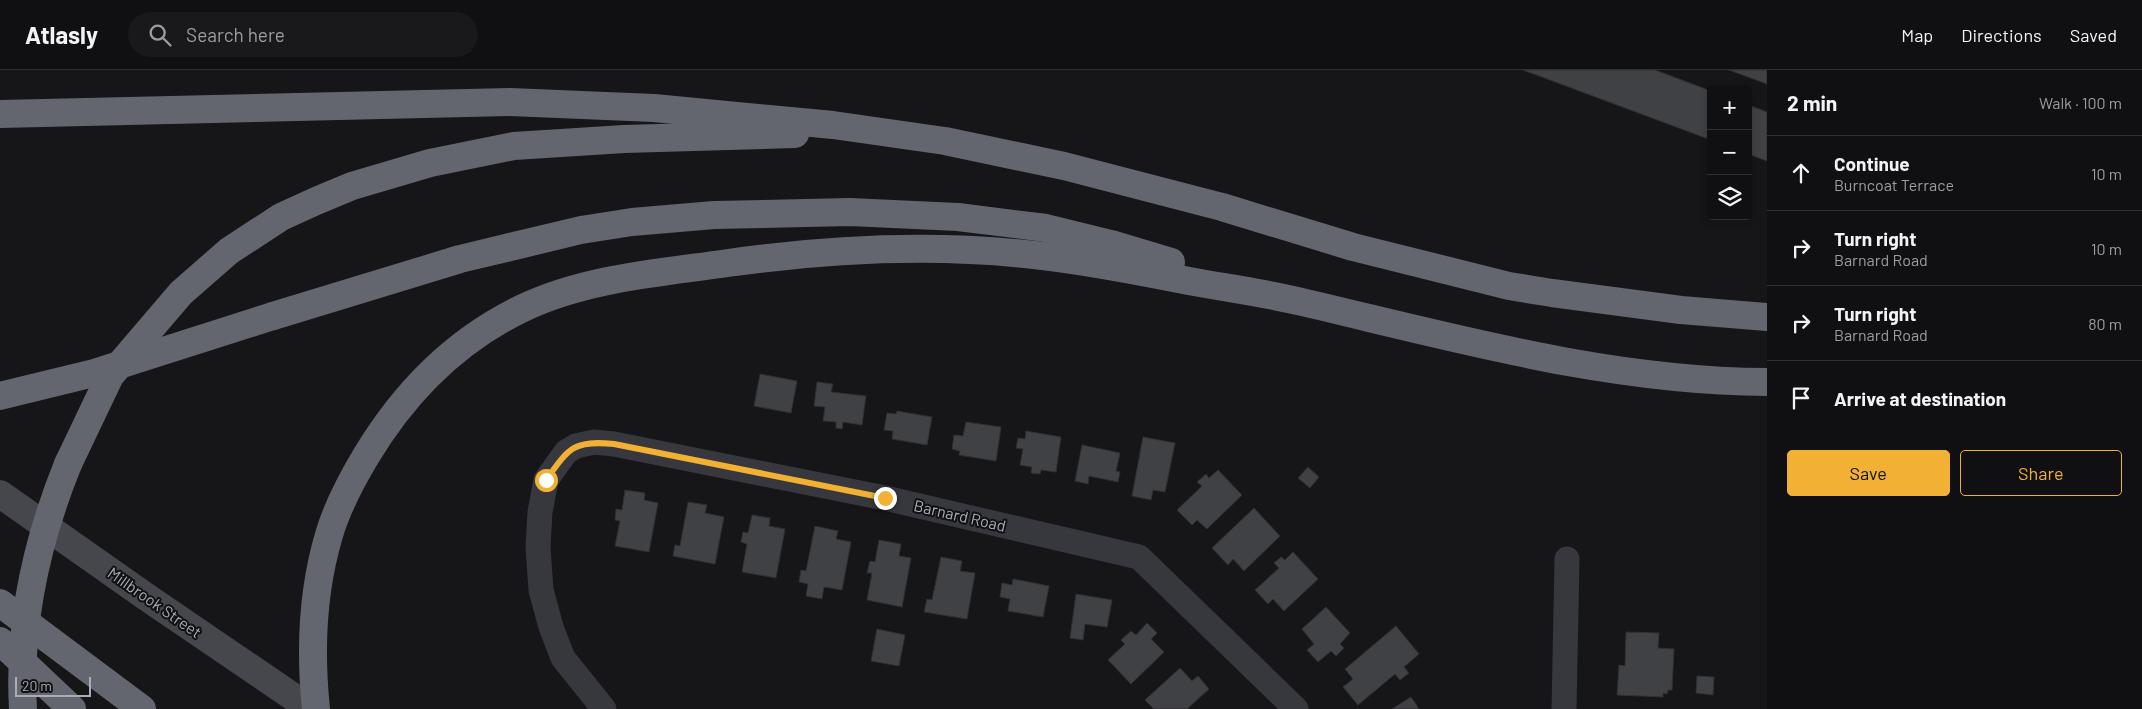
<!DOCTYPE html>
<meta charset="utf-8">
<style>
body{margin:0;font-family:Barlow,sans-serif;background:#19191b;color:#f1f3f6}
.controls{position:absolute;right:15px;top:15px;display:grid;overflow:hidden;border-radius:5px;box-shadow:0 2px 8px #0003}
.controls button{width:45px;height:45px;display:grid;place-items:center;padding:0;border:0;border-bottom:1px solid #303032;background:#101012;color:#f1f3f6;font:25px sans-serif}
.scale{position:absolute;left:15px;bottom:12px;width:76px;box-sizing:border-box;padding-left:5px;border:2px solid #a8adb8;border-top:0;font-size:14px;line-height:18px;white-space:nowrap;color:#a8adb8;-webkit-text-stroke:4px #111113;paint-order:stroke}
.stop{position:absolute;width:15px;height:15px;margin:-11px;border:4px solid #f2b134;border-radius:50%;background:#fff}
.stop.end{background:#f2b134;border-color:#fff;box-shadow:0 1px 5px #0008}
.list{margin:0;padding:0;list-style:none}
h2{display:flex;justify-content:space-between;align-items:center;height:65px;margin:0;padding:0 20px;font-size:21px}
h2 small{font-size:16px;font-weight:400;color:#9c9d9f}
.list li{display:grid;grid-template-columns:32px 1fr auto;gap:15px;align-items:center;box-sizing:border-box;height:75px;padding:0 20px;border-top:1px solid #303032}
.list b{display:block;font-size:19px;white-space:nowrap}
.list p{margin:0;font-size:16px;white-space:nowrap;color:#9c9d9f}
.list em{font-size:16px;font-style:normal;color:#9c9d9f}
.actions{display:flex;gap:10px;padding:15px 20px}
.actions a{flex:1;padding:11px 0;border:1px solid #f2b134;border-radius:5px;text-align:center;font-size:18px;color:#f2b134}
.actions .main{background:#f2b134;color:#111}
.icon{flex:none;width:28px;height:28px;fill:none;stroke:currentColor;stroke-width:2;stroke-linecap:round;stroke-linejoin:round}
.map{position:relative;flex:none;width:1767px;height:639px;overflow:hidden}
header{display:flex;align-items:center;gap:30px;box-sizing:border-box;height:70px;padding:0 25px;background:#101012;border-bottom:1px solid #303032}
header strong{font-size:24px}
nav{display:flex;gap:28px;margin-inline-start:auto;font-size:18px}
.search{width:350px;height:45px;background:#19191b;display:flex;align-items:center;gap:12px;box-sizing:border-box;padding:0 18px;border-radius:28px;color:#9c9d9f;font-size:19px}
main{display:flex}
aside{flex:1;background:#101012}
.map>svg:first-child{display:block}
.building{fill:#404145;stroke:#303034}
.lines{fill:none;stroke-linecap:round;stroke-linejoin:round}
.street{stroke:#37383d;stroke-width:25}
.secondary{stroke:#45474d;stroke-width:28}
.highway{stroke:#63666e;stroke-width:28}
.highway-bridge{stroke:#63666e;stroke-width:28}
.route{stroke:#f2b134;stroke-width:6}
.labels{text-anchor:middle;dominant-baseline:central;stroke-width:4;stroke-linejoin:round;paint-order:stroke}
.street-label{font-size:16px;fill:#a8adb8;stroke:#111113}
</style>
<header>
<strong>Atlasly</strong>
<div class="search"><svg class="icon" aria-label="search" viewBox="0 0 24 24"><circle cx="10" cy="10" r="6"/><path d="M15 15l6 6"/></svg>Search here</div>
<nav><a>Map</a><a>Directions</a><a>Saved</a></nav>
</header>
<main>
<div class="map">
<svg width="1767" height="639" viewBox="0 0 1767 639">
<rect width="100%" height="100%" fill="#161618"/>
<g class="building">
<path d="M 1523,0 L 1655,0 L 1711,21 L 1711,70 Z"/>
<path d="M 1729,0 L 1767,0 L 1767,14 Z"/>
<path d="M 1748,35 L 1767,42 L 1767,91 L 1748,84 Z"/>
<path d="M 760,304 L 797,311 L 791,343 L 754,336 Z"/>
<path d="M 817,312 L 833,314 L 831,322 L 866,326 L 862,355 L 843,352 L 842,359 L 836,358 L 836,352 L 823,351 L 825,337 L 814,336 Z"/>
<path d="M 897,341 L 932,347 L 927,375 L 892,369 L 893,361 L 884,360 L 887,343 L 896,344 Z"/>
<path d="M 966,352 L 1001,357 L 996,391 L 959,385 L 960,381 L 952,379 L 954,365 L 963,366 Z"/>
<path d="M 1026,361 L 1061,367 L 1056,402 L 1041,400 L 1040,404 L 1031,403 L 1032,397 L 1020,395 L 1023,379 L 1016,378 L 1018,368 L 1025,369 Z"/>
<path d="M 1143,367 L 1175,373 L 1165,422 L 1153,420 L 1151,430 L 1132,426 Z"/>
<path d="M 1082,375 L 1120,383 L 1116,401 L 1120,402 L 1118,412 L 1089,406 L 1088,414 L 1075,411 Z"/>
<path d="M 1308,397 L 1319,407 L 1310,418 L 1298,408 Z"/>
<path d="M 1218,400 L 1242,425 L 1207,459 L 1197,450 L 1192,455 L 1177,440 L 1202,416 L 1197,412 L 1206,404 L 1209,408 Z"/>
<path d="M 625,420 L 645,423 L 644,430 L 658,433 L 649,482 L 615,476 L 620,451 L 615,450 L 616,439 L 622,440 Z"/>
<path d="M 688,432 L 707,435 L 705,443 L 724,447 L 715,494 L 673,486 L 675,475 L 680,476 Z"/>
<path d="M 1254,438 L 1280,466 L 1244,501 L 1233,489 L 1228,495 L 1212,478 Z"/>
<path d="M 752,445 L 770,448 L 769,456 L 785,459 L 776,508 L 742,502 L 747,474 L 741,472 L 743,462 L 748,463 Z"/>
<path d="M 815,456 L 838,461 L 836,469 L 851,472 L 842,520 L 824,517 L 822,529 L 806,526 L 808,514 L 799,512 L 801,500 L 806,501 Z"/>
<path d="M 879,470 L 901,474 L 899,486 L 911,488 L 902,537 L 867,530 L 872,503 L 867,503 L 870,491 L 875,492 Z"/>
<path d="M 1293,482 L 1318,509 L 1284,541 L 1273,529 L 1268,534 L 1255,520 L 1279,498 L 1274,493 L 1281,487 L 1285,490 Z"/>
<path d="M 941,487 L 962,491 L 960,501 L 975,503 L 967,549 L 924,542 L 927,529 L 932,530 Z"/>
<path d="M 1013,509 L 1049,516 L 1043,547 L 1008,541 L 1010,529 L 1000,527 L 1002,513 L 1012,515 Z"/>
<path d="M 1076,524 L 1112,530 L 1107,557 L 1085,554 L 1083,570 L 1070,568 Z"/>
<path d="M 1326,537 L 1350,563 L 1340,574 L 1344,578 L 1336,586 L 1331,581 L 1318,592 L 1307,580 L 1314,574 L 1302,559 Z"/>
<path d="M 1147,553 L 1157,563 L 1151,569 L 1164,582 L 1131,614 L 1108,590 L 1125,574 L 1121,570 L 1131,561 L 1136,565 Z"/>
<path d="M 1396,556 L 1419,584 L 1404,597 L 1409,603 L 1400,610 L 1395,604 L 1358,635 L 1343,617 L 1353,609 L 1345,599 Z"/>
<path d="M 877,559 L 905,565 L 899,596 L 871,591 Z"/>
<path d="M 1626,562 L 1659,563 L 1658,578 L 1674,579 L 1672,620 L 1668,620 L 1667,624 L 1663,623 L 1663,627 L 1617,625 L 1619,595 L 1625,596 Z"/>
<path d="M 1180,598 L 1192,611 L 1198,606 L 1209,619 L 1187,639 L 1154,639 L 1145,630 Z"/>
<path d="M 1697,606 L 1714,607 L 1713,625 L 1696,623 Z"/>
<path d="M 1411,627 L 1419,639 L 1392,639 Z"/>
</g>
<g class="lines">
<g class="street">
<path d="M 604,639 L 563,588 L 551,557 L 541,520 L 538,477 L 540,442 L 546,410 L 566,382 L 576,376 L 594,372 L 614,374 L 885,428 L 1139,487 L 1296,639"/>
<path d="M 1564,639 L 1567,489"/>
</g>
<path class="secondary" d="M 0,424 L 145,526 L 311,639"/>
<g class="highway">
<path d="M 0,44 L 510,32 L 654,38 L 833,55 L 945,71 L 1064,96 L 1222,137 L 1353,177 L 1509,216 L 1552,223 L 1681,240 L 1767,247"/>
<path d="M 273,246 L 460,189 L 581,160 L 632,152 L 714,145 L 850,142 L 958,147 L 1046,158 L 1111,174 L 1171,192"/>
<path d="M 68,394 L 110,306 L 181,223 L 229,181 L 281,147 L 316,131 L 352,116 L 430,93 L 514,76 L 624,69 L 795,64"/>
<path d="M 0,533 L 142,639"/>
<path d="M 0,571 L 72,639"/>
<path d="M 316,639 C 310,581 312,522 329,465 C 337,437 351,411 366,386 C 404,323 456,270 523,238 C 586,208 659,203 728,193 C 835,178 943,173 1051,187 C 1098,193 1144,202 1189,211 C 1227,218 1265,223 1302,232 C 1456,268 1607,311 1767,312"/>
</g>
<g class="highway-bridge">
<path d="M 0,326 L 94,303 L 273,246"/>
<path d="M 23,639 C 18,554 36,473 68,394"/>
</g>
</g>
<g class="lines">
<path class="route" d="M 546,410 C 569,378 573,370 614,374 L 885,428"/>
</g>
<g class="labels">
<g class="street-label">
<text transform="translate(960 445) rotate(13)">Barnard Road</text>
<text transform="translate(155 532) rotate(35)">Millbrook Street</text>
</g>
</g>
</svg>
<div class="controls">
<button>+</button>
<button>−</button>
<button><svg class="icon" aria-label="layers" viewBox="0 0 24 24"><path d="M12 4l9 5-9 5-9-5zM3 14l9 5 9-5"/></svg></button>
</div>
<div class="scale">20 m</div>
<div class="stop" style="left:546px;top:410px"></div>
<div class="stop end" style="left:885px;top:428px"></div>
</div>
<aside>
<h2>2 min<small>Walk · 100 m</small></h2>
<ul class="list">
<li><svg class="icon" aria-label="ahead" viewBox="0 0 24 24"><path d="M12 20V5M6 11l6-6 6 6"/></svg><div><b>Continue</b><p>Burncoat Terrace</p></div><em>10 m</em></li>
<li><svg class="icon" aria-label="right" viewBox="0 0 24 24"><path d="M7 20v-9h11M14 6l5 5-5 5"/></svg><div><b>Turn right</b><p>Barnard Road</p></div><em>10 m</em></li>
<li><svg class="icon" aria-label="right" viewBox="0 0 24 24"><path d="M7 20v-9h11M14 6l5 5-5 5"/></svg><div><b>Turn right</b><p>Barnard Road</p></div><em>80 m</em></li>
<li><svg class="icon" aria-label="arrive" viewBox="0 0 24 24"><path d="M6 21V4h12l-3 4 3 4H6"/></svg><div><b>Arrive at destination</b></div></li>
</ul>
<div class="actions"><a class="main">Save</a><a>Share</a></div>
</aside>
</main>
